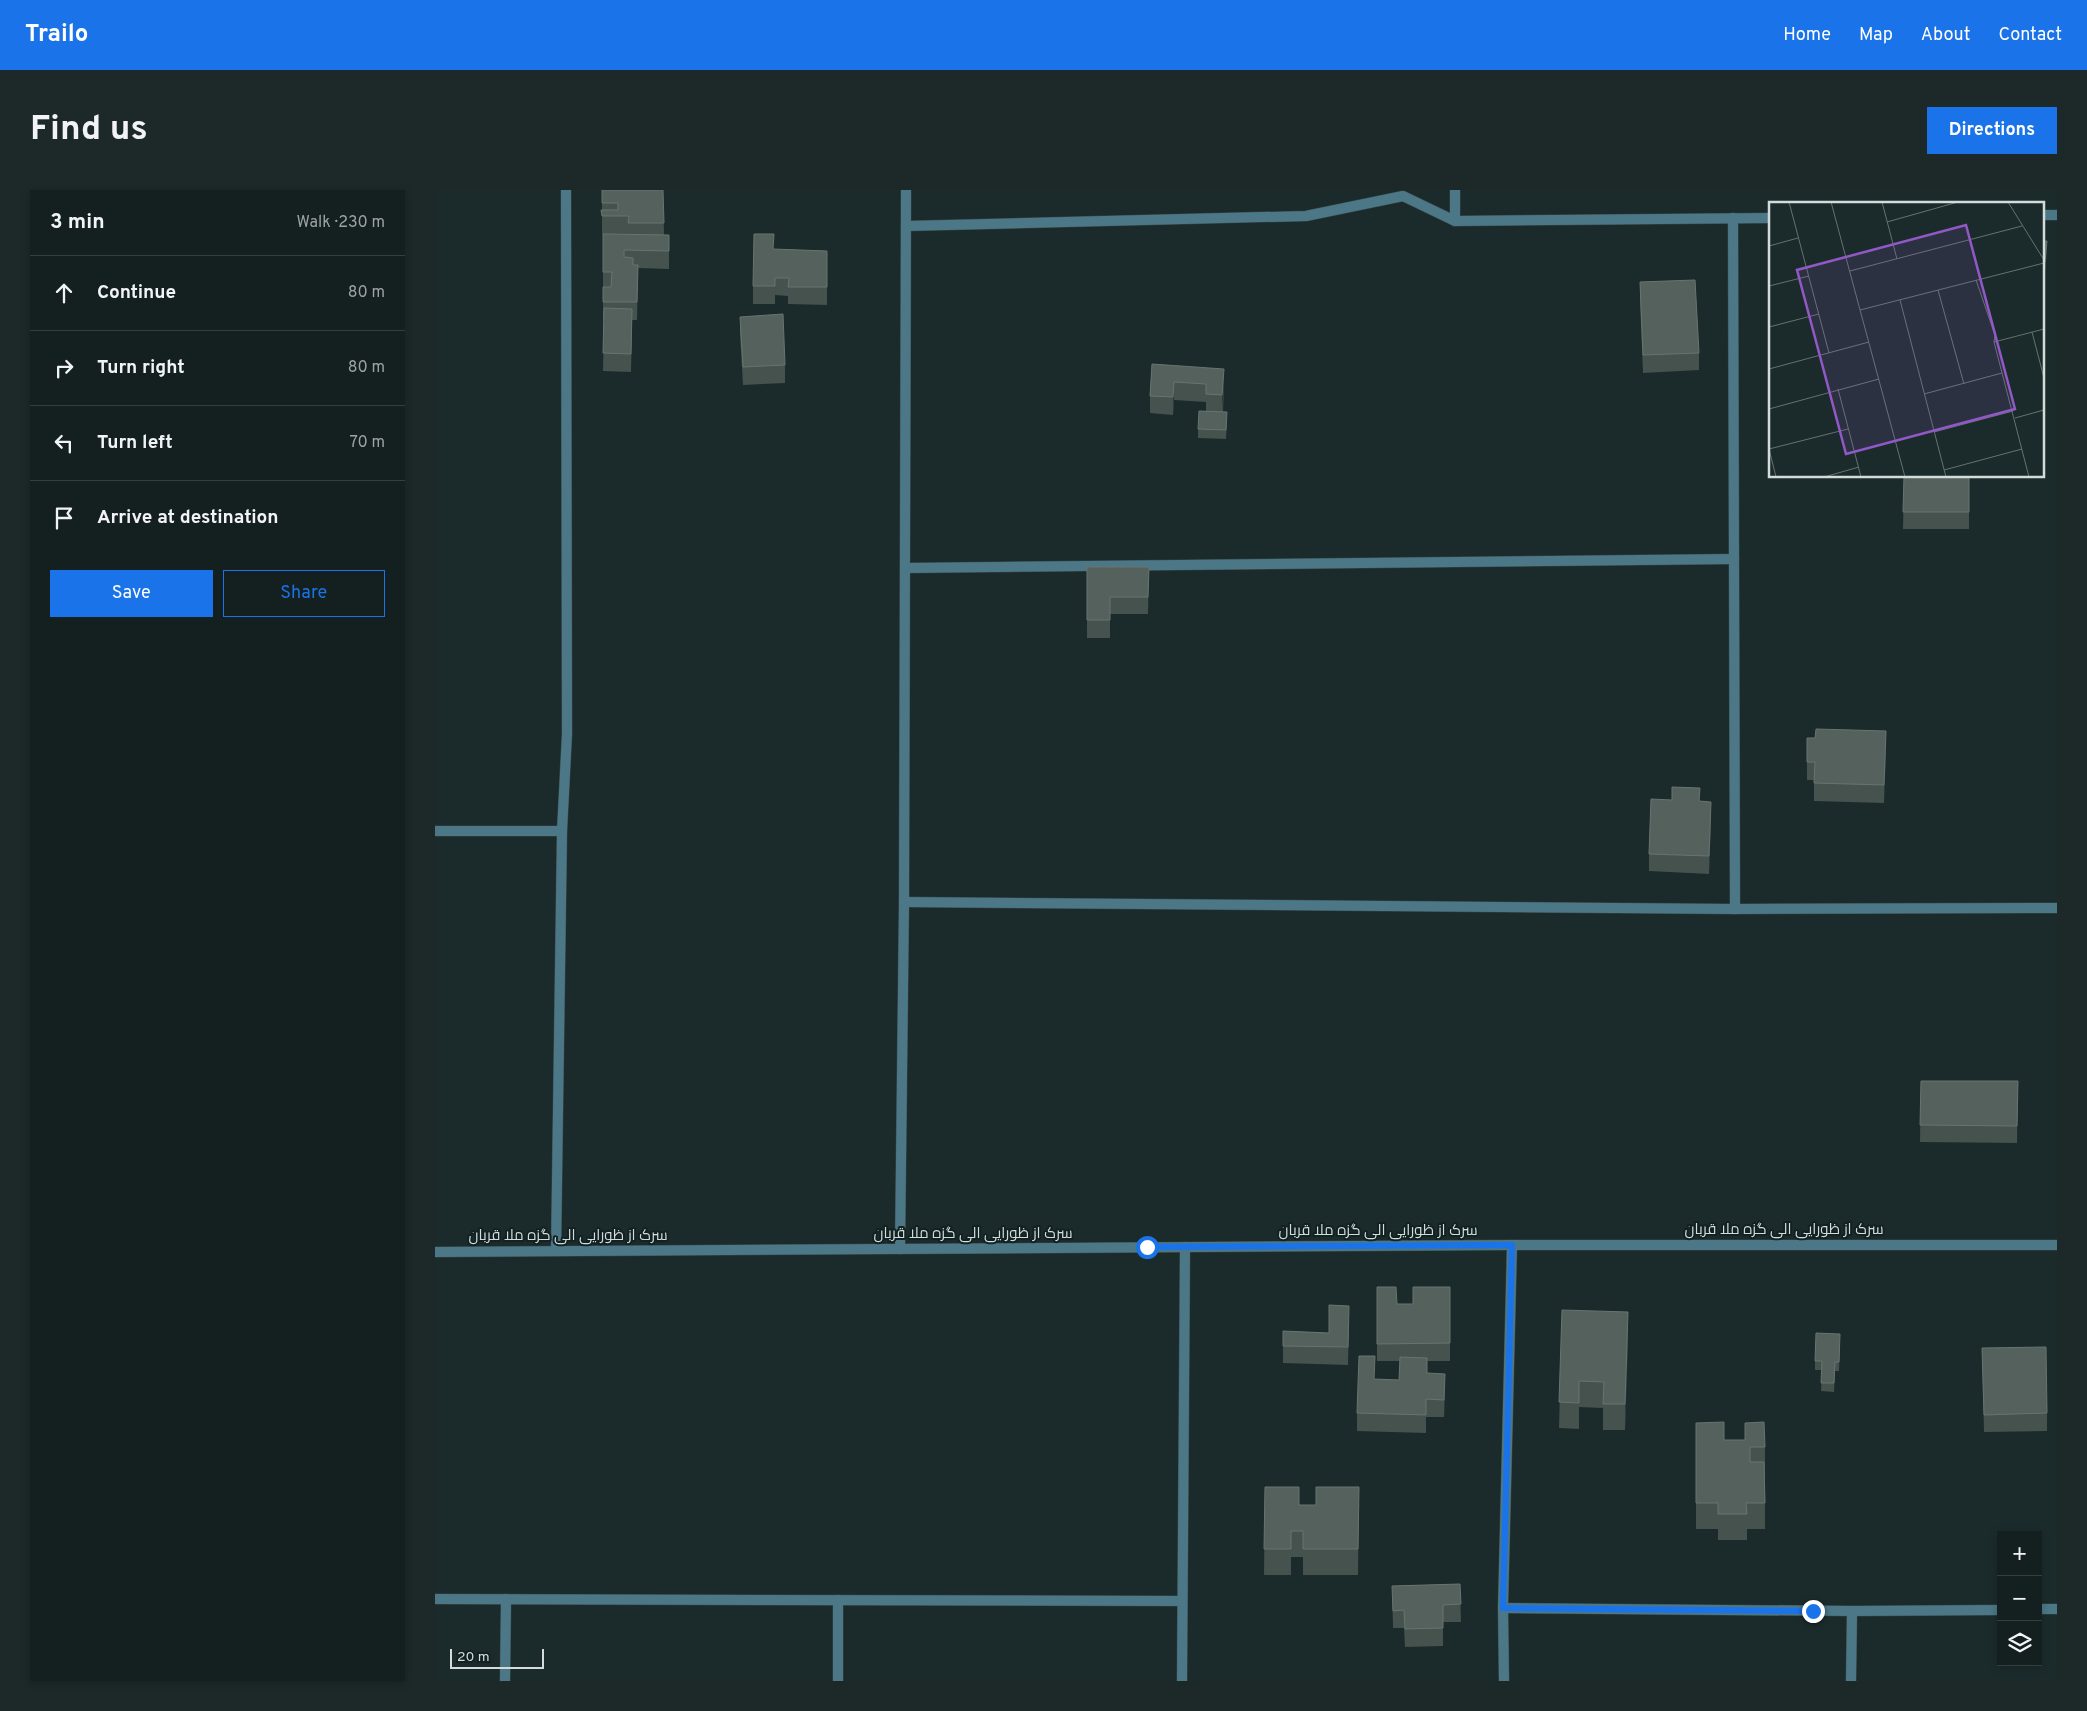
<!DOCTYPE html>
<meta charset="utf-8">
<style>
body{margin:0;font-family:Overpass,Cairo,sans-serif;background:#1d2829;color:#f1f3f6}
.controls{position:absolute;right:15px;bottom:15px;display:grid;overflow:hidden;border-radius:0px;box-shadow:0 2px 8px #0003}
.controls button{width:45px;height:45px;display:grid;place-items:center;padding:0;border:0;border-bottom:1px solid #333e3e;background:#142020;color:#f1f3f6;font:25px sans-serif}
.scale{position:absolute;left:15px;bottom:12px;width:94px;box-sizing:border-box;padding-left:5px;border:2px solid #d2dcdb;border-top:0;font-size:14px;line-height:18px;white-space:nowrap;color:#d2dcdb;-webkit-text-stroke:4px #122121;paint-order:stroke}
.stop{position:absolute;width:15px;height:15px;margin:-11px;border:4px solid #1a73e8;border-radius:50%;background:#fff}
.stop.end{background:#1a73e8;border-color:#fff;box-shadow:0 1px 5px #0008}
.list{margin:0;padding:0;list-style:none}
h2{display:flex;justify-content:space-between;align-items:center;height:65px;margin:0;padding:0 20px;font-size:21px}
h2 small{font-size:16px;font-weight:400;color:#9da3a5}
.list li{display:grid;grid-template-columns:32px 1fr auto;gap:15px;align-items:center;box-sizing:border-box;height:75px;padding:0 20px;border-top:1px solid #333e3e}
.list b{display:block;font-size:19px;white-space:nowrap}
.list em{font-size:16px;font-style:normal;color:#9da3a5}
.actions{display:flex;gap:10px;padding:15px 20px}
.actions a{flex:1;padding:11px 0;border:1px solid #1a73e8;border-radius:0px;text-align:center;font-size:18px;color:#1a73e8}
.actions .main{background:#1a73e8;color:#fff}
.icon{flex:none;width:28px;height:28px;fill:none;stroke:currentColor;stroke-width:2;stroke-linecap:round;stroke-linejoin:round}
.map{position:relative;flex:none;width:1622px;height:1491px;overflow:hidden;border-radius:0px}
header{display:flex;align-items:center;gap:30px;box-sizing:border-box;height:70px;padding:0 25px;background:#1a73e8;color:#fff}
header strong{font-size:24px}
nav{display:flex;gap:28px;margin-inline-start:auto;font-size:18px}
.intro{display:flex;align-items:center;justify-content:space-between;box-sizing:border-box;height:120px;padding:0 30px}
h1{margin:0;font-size:35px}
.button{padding:12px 22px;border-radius:0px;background:#1a73e8;color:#fff;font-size:18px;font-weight:700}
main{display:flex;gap:30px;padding:0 30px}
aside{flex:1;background:#142020;border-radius:0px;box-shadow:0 2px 8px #0003}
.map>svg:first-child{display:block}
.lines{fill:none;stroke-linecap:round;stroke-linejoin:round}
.minor-casing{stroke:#384747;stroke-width:11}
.tertiary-casing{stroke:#384747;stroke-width:11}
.minor{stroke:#4c7787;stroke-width:10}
.tertiary{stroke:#4c7787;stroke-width:10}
.wall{fill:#45524d}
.shaded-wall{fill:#2e3c39}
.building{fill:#54615c;stroke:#687470}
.route{stroke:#1a73e8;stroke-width:6}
.labels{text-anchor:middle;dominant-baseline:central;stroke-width:4;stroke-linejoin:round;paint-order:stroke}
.street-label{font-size:15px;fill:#d2dcdb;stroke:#122121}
.inset-road{fill:none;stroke:#647271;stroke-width:1}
.view{fill:#9158c6;fill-opacity:0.15;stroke:#9158c6;stroke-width:2.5}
.inset-edge{fill:none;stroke:#d2dcdb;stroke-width:2.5}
</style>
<header>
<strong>Trailo</strong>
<nav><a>Home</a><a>Map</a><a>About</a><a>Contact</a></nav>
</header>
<div class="intro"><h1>Find us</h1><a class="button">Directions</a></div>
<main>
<aside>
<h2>3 min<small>Walk · 230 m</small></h2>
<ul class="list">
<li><svg class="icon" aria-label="ahead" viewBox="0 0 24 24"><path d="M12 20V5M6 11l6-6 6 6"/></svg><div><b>Continue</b></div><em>80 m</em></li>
<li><svg class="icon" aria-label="right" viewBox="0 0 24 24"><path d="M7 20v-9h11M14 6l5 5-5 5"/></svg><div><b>Turn right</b></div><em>80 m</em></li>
<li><svg class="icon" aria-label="left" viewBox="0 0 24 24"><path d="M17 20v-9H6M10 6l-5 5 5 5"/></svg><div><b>Turn left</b></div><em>70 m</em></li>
<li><svg class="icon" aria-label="arrive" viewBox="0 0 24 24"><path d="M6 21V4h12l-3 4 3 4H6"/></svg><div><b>Arrive at destination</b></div></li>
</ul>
<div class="actions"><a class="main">Save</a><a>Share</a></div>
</aside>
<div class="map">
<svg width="1622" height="1491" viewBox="0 0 1622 1491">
<rect width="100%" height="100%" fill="#1b2b2b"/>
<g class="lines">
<defs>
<g id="minor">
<path d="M 1608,25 L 1622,25"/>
<path d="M 1298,28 L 1300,719"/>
<path d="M 1020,31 L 1020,0"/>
<path d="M 471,36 L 871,26 L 968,6 L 1020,31 L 1336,28"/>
<path d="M 470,378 L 1299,369"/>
<path d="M 0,641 L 127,641"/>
<path d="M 469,712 L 1300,719 L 1622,718"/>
<path d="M 465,1059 L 469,712 L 471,0"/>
<path d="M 121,1061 L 127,641 L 132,544 L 131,0"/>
<path d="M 0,1409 L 747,1411"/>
<path d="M 403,1410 L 403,1491"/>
<path d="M 1068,1418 L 1417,1421 L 1566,1420"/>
<path d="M 1603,1419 L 1622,1419"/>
<path d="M 70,1491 L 71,1409"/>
<path d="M 747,1491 L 750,1057"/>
<path d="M 1069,1491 L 1068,1418 L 1077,1055"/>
<path d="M 1416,1491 L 1417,1421"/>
</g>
<path id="tertiary" d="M 0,1062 L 1077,1055 L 1622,1055"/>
</defs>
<use href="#minor" class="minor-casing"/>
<use href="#tertiary" class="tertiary-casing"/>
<use href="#minor" class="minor"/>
<use href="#tertiary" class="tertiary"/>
</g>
<g class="wall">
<path d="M 167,0 L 228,0 L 229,45 L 234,45 L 234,79 L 203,78 L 202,130 L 197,130 L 196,182 L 168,181 L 169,130 L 168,130 L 168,44 L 193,45 L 193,44 L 167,44 Z"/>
<path d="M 1608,51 L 1612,60 L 1610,81 L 1608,81 Z"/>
<path d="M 339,59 L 392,61 L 392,115 L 353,114 L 353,106 L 340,105 L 340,114 L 318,114 L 318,96 Z"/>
<path d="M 1205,92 L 1264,163 L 1264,180 L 1208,183 L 1205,110 Z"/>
<path d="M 305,127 L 350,175 L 350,193 L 308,195 L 305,144 Z"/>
<path d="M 717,174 L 789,196 L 788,222 L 792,231 L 791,249 L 763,248 L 763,239 L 771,221 L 771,212 L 739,210 L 738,225 L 715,223 L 715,206 Z"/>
<path d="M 1469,286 L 1534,286 L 1534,339 L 1468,339 Z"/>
<path d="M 652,377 L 714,377 L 713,424 L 675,424 L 675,448 L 652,448 Z"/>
<path d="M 1372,548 L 1451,558 L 1449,613 L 1379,611 L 1379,590 L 1372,590 Z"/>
<path d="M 1237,610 L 1265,611 L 1276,629 L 1274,684 L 1214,681 L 1214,664 Z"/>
<path d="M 1486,891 L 1583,891 L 1582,953 L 1485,952 Z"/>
<path d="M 942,1097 L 962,1114 L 978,1114 L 1015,1097 L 1015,1171 L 992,1171 L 992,1183 L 1010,1202 L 1009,1227 L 991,1227 L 991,1243 L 922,1241 L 922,1223 L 940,1189 L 964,1190 L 965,1171 L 942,1171 Z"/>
<path d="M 1127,1120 L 1193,1148 L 1190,1240 L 1168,1240 L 1168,1218 L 1144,1217 L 1144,1239 L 1124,1238 Z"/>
<path d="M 914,1133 L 913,1175 L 848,1173 L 848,1141 L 894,1143 Z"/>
<path d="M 1405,1152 L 1404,1181 L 1400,1181 L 1399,1202 L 1386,1201 L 1387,1180 L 1380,1180 L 1380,1171 Z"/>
<path d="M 1547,1158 L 1612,1223 L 1612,1241 L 1549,1242 Z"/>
<path d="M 1261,1233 L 1289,1250 L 1330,1257 L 1330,1339 L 1312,1339 L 1312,1350 L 1283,1350 L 1283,1339 L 1261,1339 Z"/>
<path d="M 830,1297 L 864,1315 L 881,1315 L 924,1297 L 923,1385 L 868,1385 L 868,1367 L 856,1367 L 856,1385 L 829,1385 Z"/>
<path d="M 1025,1394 L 1026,1432 L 1008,1432 L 1008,1456 L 970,1457 L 969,1438 L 958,1438 L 957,1396 Z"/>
</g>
<g class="shaded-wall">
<path d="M 1612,51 L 1612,60 L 1610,81 L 1610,72 Z"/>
<path d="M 197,119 L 197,136 L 196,182 L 196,164 Z"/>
<path d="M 789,179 L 789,196 L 787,222 L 787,205 Z"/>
<path d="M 739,192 L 739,210 L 738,225 L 738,207 Z"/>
<path d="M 1451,541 L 1451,558 L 1449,613 L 1449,595 Z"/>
<path d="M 1276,612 L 1276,629 L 1274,684 L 1274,666 Z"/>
<path d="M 1193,1122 L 1193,1148 L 1190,1240 L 1190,1214 Z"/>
<path d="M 1010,1184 L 1010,1202 L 1009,1227 L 1009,1210 Z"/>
</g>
<g class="building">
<path d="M 167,0 L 228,0 L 229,33 L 193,33 L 194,26 L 167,26 L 166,20 L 183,20 L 183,13 L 167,13 Z"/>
<path d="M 168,44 L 234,45 L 234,61 L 189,60 L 189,67 L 198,68 L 198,75 L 203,75 L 202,112 L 168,112 L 168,97 L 176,97 L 177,82 L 168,82 Z"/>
<path d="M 319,44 L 339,44 L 338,59 L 392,61 L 392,97 L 353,97 L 354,88 L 340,88 L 340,96 L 318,96 Z"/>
<path d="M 1608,51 L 1612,51 L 1610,72 L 1608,72 Z"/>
<path d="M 1260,90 L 1264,163 L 1208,165 L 1205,92 Z"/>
<path d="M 169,118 L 197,119 L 196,164 L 168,163 Z"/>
<path d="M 348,124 L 350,175 L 308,177 L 305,127 Z"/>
<path d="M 717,174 L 789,179 L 787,205 L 771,204 L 771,194 L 739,192 L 738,207 L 715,206 Z"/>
<path d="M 764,221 L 792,222 L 791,240 L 763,239 Z"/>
<path d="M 1469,286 L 1534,286 L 1534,322 L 1468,322 Z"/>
<path d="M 652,377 L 714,377 L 713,407 L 675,407 L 675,430 L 652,430 Z"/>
<path d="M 1381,539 L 1451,541 L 1449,595 L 1379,593 L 1380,572 L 1372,572 L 1372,548 L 1380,548 Z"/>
<path d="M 1237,597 L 1265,598 L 1264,611 L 1276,612 L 1274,666 L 1214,664 L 1216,609 L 1237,610 Z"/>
<path d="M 1486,891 L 1583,891 L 1582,936 L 1485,935 Z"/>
<path d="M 942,1097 L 961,1097 L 962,1114 L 978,1114 L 978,1097 L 1015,1097 L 1015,1153 L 942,1154 Z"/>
<path d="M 894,1115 L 914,1116 L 913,1157 L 848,1156 L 848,1141 L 894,1143 Z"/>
<path d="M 1127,1120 L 1193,1122 L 1190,1214 L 1168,1214 L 1169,1192 L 1144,1191 L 1144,1213 L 1124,1212 Z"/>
<path d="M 1381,1143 L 1405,1144 L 1404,1172 L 1400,1172 L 1399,1193 L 1386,1193 L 1387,1171 L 1380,1171 Z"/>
<path d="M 1611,1157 L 1612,1223 L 1549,1225 L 1547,1158 Z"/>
<path d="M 924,1166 L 940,1166 L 939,1189 L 964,1190 L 965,1167 L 992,1168 L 992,1183 L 1010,1184 L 1009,1210 L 991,1209 L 991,1225 L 922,1223 Z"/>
<path d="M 1289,1232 L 1289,1250 L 1310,1250 L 1310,1233 L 1329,1232 L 1330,1257 L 1315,1257 L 1315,1272 L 1329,1272 L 1330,1313 L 1311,1313 L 1312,1324 L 1283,1324 L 1283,1313 L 1261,1313 L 1261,1233 Z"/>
<path d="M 830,1297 L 864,1297 L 864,1315 L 881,1315 L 881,1297 L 924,1297 L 923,1359 L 868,1359 L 868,1341 L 856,1341 L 856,1359 L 829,1359 Z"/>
<path d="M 1025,1394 L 1026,1414 L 1008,1415 L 1008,1438 L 970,1439 L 969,1420 L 958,1421 L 957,1396 Z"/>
</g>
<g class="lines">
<path class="route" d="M 712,1057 L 1077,1055 L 1068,1418 L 1378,1421"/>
</g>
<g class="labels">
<g class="street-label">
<text x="1349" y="1040">سرک از ظورایی الی گزه ملا قربان</text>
<text x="943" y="1041">سرک از ظورایی الی گزه ملا قربان</text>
<text x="538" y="1044">سرک از ظورایی الی گزه ملا قربان</text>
<text x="133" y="1046">سرک از ظورایی الی گزه ملا قربان</text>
</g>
</g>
<g transform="translate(1334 12)">
<rect width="275" height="275" fill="#1b2b2b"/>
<path class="inset-road" d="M 20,0 L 60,151M 62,0 L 136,275M 113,0 L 128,57M 239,0 L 275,58M 118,20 L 189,0M 0,44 L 29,36M 81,69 L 253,24M 207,78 L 226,133 L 225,140 L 260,275M 0,84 L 40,74M 169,88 L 195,182M 131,98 L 177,275M 91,108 L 275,61M 0,125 L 50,112M 263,130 L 275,176M 225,140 L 275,127M 0,167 L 100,140M 69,187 L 92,275M 155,192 L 233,171M 0,207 L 110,177M 246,216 L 275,208M 165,230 L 244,209M 0,247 L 79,227M 0,247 L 7,275M 175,268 L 253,247M 55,275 L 90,265"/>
<path class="view" d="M 197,23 L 246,207 L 77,252 L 28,68 Z"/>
<rect width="275" height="275" class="inset-edge"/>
</g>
</svg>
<div class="controls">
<button>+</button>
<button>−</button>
<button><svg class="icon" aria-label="layers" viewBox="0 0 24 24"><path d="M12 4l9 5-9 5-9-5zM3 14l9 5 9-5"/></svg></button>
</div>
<div class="scale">20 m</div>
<div class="stop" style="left:712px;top:1057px"></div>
<div class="stop end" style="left:1378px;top:1421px"></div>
</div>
</main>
